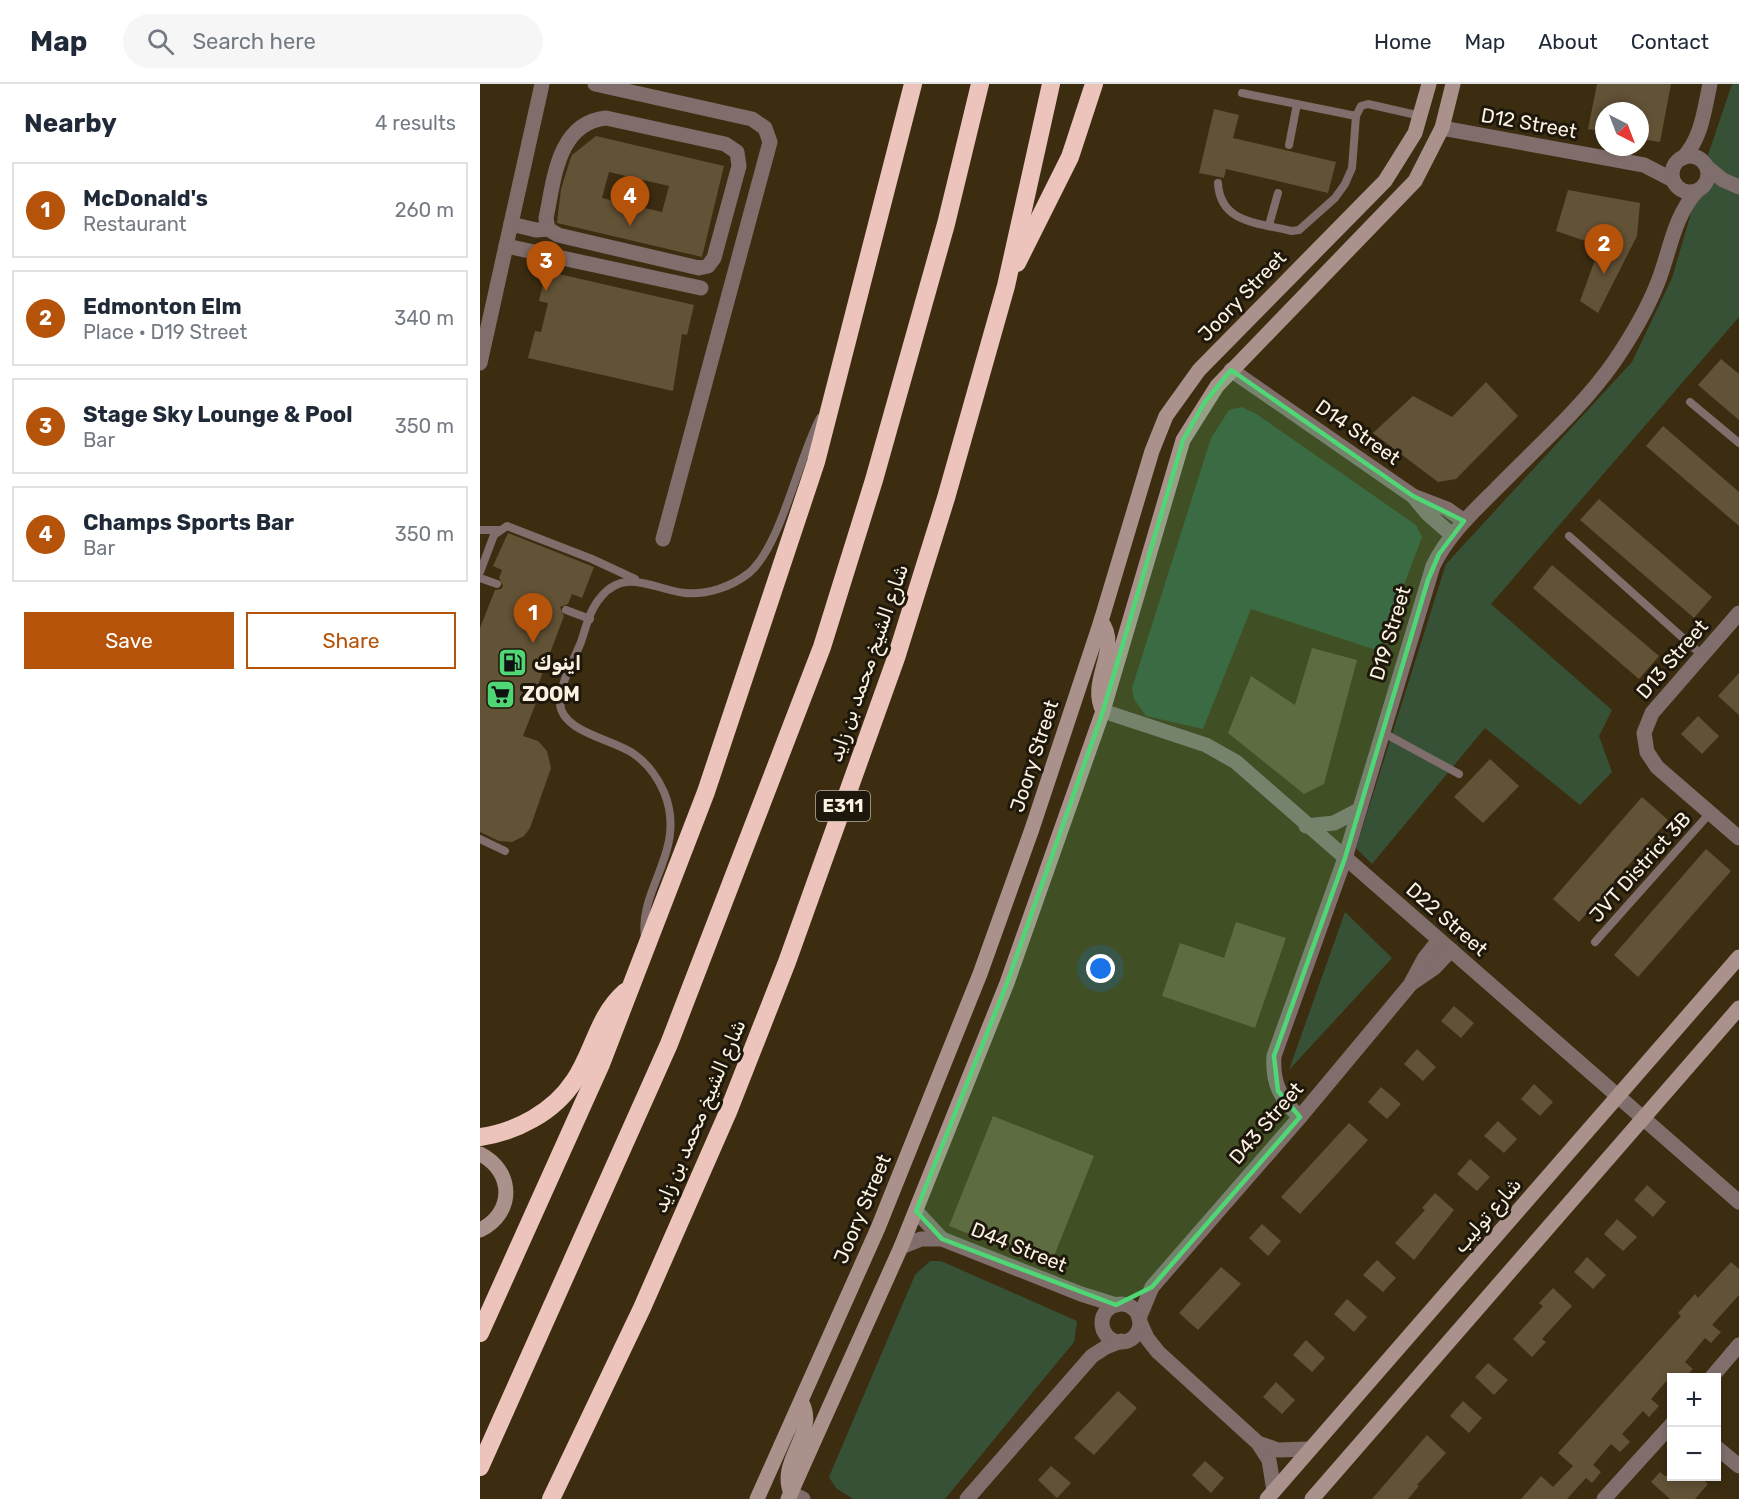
<!DOCTYPE html>
<meta charset="utf-8">
<style>
body{margin:0;font-family:Rubik,"Noto Sans Arabic",sans-serif;background:#f6f6f7;color:#1f2937}
.controls{position:absolute;right:18px;bottom:18px;display:grid;overflow:hidden;border-radius:0px;box-shadow:0 3px 9px #0003}
.controls button{width:54px;height:54px;display:grid;place-items:center;padding:0;border:0;border-bottom:2px solid #e0e1e3;background:#fff;color:#1f2937;font:30px sans-serif}
.compass{position:absolute;left:1115px;top:18px;width:54px;height:54px;border-radius:50%;background:#fff;box-shadow:0 3px 9px #0003;rotate:138deg}
.you{position:absolute;left:621px;top:885px;width:21px;height:21px;margin:-15px;border:4px solid #fff;border-radius:50%;background:#1a73e8;box-shadow:0 0 0 9px #1a73e833}
.badge{display:grid;place-items:center;width:39px;height:39px;border-radius:50%;background:#b45309;color:#fff;font-size:20px;font-weight:700}
.pin{position:absolute;translate:-50% -50px;filter:drop-shadow(0 2px 3px #0008)}
.pin::after{content:'';position:absolute;top:32px;width:21px;height:18px;background:inherit;clip-path:polygon(0 0,100% 0,50% 100%)}
.list{margin:0;padding:0;list-style:none}
h2{display:flex;justify-content:space-between;align-items:center;height:78px;margin:0;padding:0 24px;font-size:26px}
h2 small{font-size:20px;font-weight:400;color:#747a83}
.list li{display:grid;grid-template-columns:39px 1fr auto;gap:18px;align-items:center;box-sizing:border-box;height:96px;margin:0 12px 12px;padding:0 12px;border:2px solid #e0e1e3;border-radius:0px}
.list b{display:block;font-size:22px;white-space:nowrap}
.list p{margin:0;font-size:20px;white-space:nowrap;color:#747a83}
.list em{font-size:20px;font-style:normal;color:#747a83}
.actions{display:flex;gap:12px;padding:18px 24px}
.actions a{flex:1;padding:14px 0;border:2px solid #b45309;border-radius:0px;text-align:center;font-size:21px;color:#b45309}
.actions .main{background:#b45309;color:#fff}
.icon{flex:none;width:33px;height:33px;fill:none;stroke:currentColor;stroke-width:2;stroke-linecap:round;stroke-linejoin:round}
.map{position:relative;flex:none;width:1259px;height:1415px;overflow:hidden}
header{display:flex;align-items:center;gap:36px;box-sizing:border-box;height:84px;padding:0 30px;background:#fff;border-bottom:2px solid #e0e1e3}
header strong{font-size:28px}
nav{display:flex;gap:33px;margin-inline-start:auto;font-size:21px}
.search{width:420px;height:54px;background:#f6f6f7;display:flex;align-items:center;gap:15px;box-sizing:border-box;padding:0 21px;border-radius:33px;color:#747a83;font-size:22px}
main{display:flex}
aside{flex:1;background:#fff}
.map>svg:first-child{display:block}
.green{fill:#365136}
.building{fill:#625236;fill-rule:evenodd}
.lines{fill:none;stroke-linecap:round;stroke-linejoin:round}
.lane{stroke:#7f6e6b;stroke-width:8}
.street{stroke:#7f6e6b;stroke-width:15}
.secondary{stroke:#ab918c;stroke-width:15}
.highway{stroke:#ecc4bc;stroke-width:18}
.marked{fill:#4fd675;fill-opacity:0.2;stroke:#4fd675;stroke-width:4.5;stroke-linejoin:round}
.labels{text-anchor:middle;dominant-baseline:central;stroke-width:6;stroke-linejoin:round;paint-order:stroke}
.shield{fill:#1e170b;stroke:#b9b0a1;stroke-width:1.5}
.shield-label{font-size:18px;font-weight:bold;fill:#fbf2e1}
.street-label{font-size:20px;fill:#fbf2e1;stroke:#1e170b}
.poi-label{font-size:20px;font-weight:bold;fill:#fbf2e1;stroke:#1e170b;text-anchor:start}
</style>
<header>
<strong>Map</strong>
<div class="search"><svg class="icon" aria-label="search" viewBox="0 0 24 24"><circle cx="10" cy="10" r="6"/><path d="M15 15l6 6"/></svg>Search here</div>
<nav><a>Home</a><a>Map</a><a>About</a><a>Contact</a></nav>
</header>
<main>
<aside>
<h2>Nearby<small>4 results</small></h2>
<ul class="list">
<li><span class="badge">1</span><div><b>McDonald's</b><p>Restaurant</p></div><em>260 m</em></li>
<li><span class="badge">2</span><div><b>Edmonton Elm</b><p>Place · D19 Street</p></div><em>340 m</em></li>
<li><span class="badge">3</span><div><b>Stage Sky Lounge &amp; Pool</b><p>Bar</p></div><em>350 m</em></li>
<li><span class="badge">4</span><div><b>Champs Sports Bar</b><p>Bar</p></div><em>350 m</em></li>
</ul>
<div class="actions"><a class="main">Save</a><a>Share</a></div>
</aside>
<div class="map">
<svg width="1259" height="1415" viewBox="0 0 1259 1415">
<rect width="100%" height="100%" fill="#3c2d11"/>
<g class="green">
<path d="M 1252,0 L 1259,0 L 1259,233 L 1011,520 L 1132,626 L 1119,652 L 1132,688 L 1100,721 L 1005,644 L 892,780 L 876,764 L 966,480 L 1152,278 L 1192,194 L 1229,68 Z"/>
<path d="M 761,323 L 775,329 L 936,441 L 942,453 L 899,567 L 771,525 L 723,645 L 666,632 L 654,615 L 652,604 L 731,354 L 749,326 Z"/>
<path d="M 865,828 L 912,874 L 809,986 Z"/>
<path d="M 450,1177 L 461,1177 L 597,1237 L 594,1258 L 465,1415 L 373,1415 L 356,1404 L 349,1393 L 435,1191 Z"/>
</g>
<g class="building">
<path d="M 1117,0 L 1191,0 L 1180,58 L 1160,55 L 1160,27 L 1124,27 L 1124,48 L 1108,45 Z"/>
<path d="M 734,25 L 759,31 L 753,54 L 856,78 L 848,109 L 746,85 L 744,94 L 719,89 Z"/>
<path d="M 116,52 L 244,82 L 222,173 L 77,139 L 81,105 L 90,76 L 92,71 ZM 129,88 L 189,102 L 182,128 L 122,114 Z"/>
<path d="M 1088,106 L 1160,119 L 1157,152 L 1118,229 L 1100,217 L 1120,162 L 1076,147 Z"/>
<path d="M 66,187 L 214,221 L 207,251 L 202,250 L 193,307 L 48,274 L 55,247 L 61,248 L 68,219 L 59,217 Z"/>
<path d="M 1241,275 L 1259,290 L 1259,336 L 1218,301 Z"/>
<path d="M 1006,298 L 1038,332 L 976,395 L 958,398 L 893,349 L 933,312 L 972,333 Z"/>
<path d="M 1183,342 L 1259,408 L 1259,442 L 1166,362 Z"/>
<path d="M 1119,415 L 1232,513 L 1214,534 L 1100,436 Z"/>
<path d="M 28,449 L 114,483 L 102,514 L 92,510 L 88,520 L 80,523 L 84,532 L 55,609 L 59,611 L 43,652 L 58,657 L 67,667 L 71,684 L 50,744 L 44,752 L 32,758 L 19,757 L 0,748 L 0,544 L 15,506 L 21,505 L 23,502 L 19,494 L 22,486 L 13,482 Z"/>
<path d="M 1072,481 L 1179,572 L 1159,595 L 1053,504 Z"/>
<path d="M 832,564 L 877,576 L 844,700 L 824,710 L 748,649 L 771,592 L 815,621 Z"/>
<path d="M 1259,589 L 1259,631 L 1238,612 Z"/>
<path d="M 1218,632 L 1239,652 L 1222,670 L 1201,650 Z"/>
<path d="M 1010,675 L 1039,702 L 1003,739 L 974,713 Z"/>
<path d="M 1162,713 L 1188,736 L 1099,838 L 1073,815 Z"/>
<path d="M 1226,765 L 1251,787 L 1158,893 L 1134,871 Z"/>
<path d="M 756,838 L 806,854 L 775,944 L 682,912 L 700,859 L 744,874 Z"/>
<path d="M 974,922 L 994,939 L 981,954 L 961,937 Z"/>
<path d="M 937,965 L 956,983 L 943,997 L 924,980 Z"/>
<path d="M 1054,1000 L 1073,1018 L 1060,1032 L 1041,1015 Z"/>
<path d="M 901,1003 L 921,1020 L 907,1035 L 888,1018 Z"/>
<path d="M 513,1032 L 614,1072 L 570,1182 L 469,1142 Z"/>
<path d="M 1018,1037 L 1037,1055 L 1024,1069 L 1004,1052 Z"/>
<path d="M 869,1039 L 888,1056 L 820,1130 L 801,1113 Z"/>
<path d="M 990,1075 L 1010,1093 L 997,1107 L 977,1090 Z"/>
<path d="M 1167,1101 L 1186,1118 L 1173,1133 L 1154,1116 Z"/>
<path d="M 955,1109 L 974,1126 L 934,1176 L 915,1159 L 945,1126 L 942,1124 Z"/>
<path d="M 1137,1135 L 1157,1153 L 1143,1167 L 1124,1150 Z"/>
<path d="M 782,1140 L 801,1157 L 788,1172 L 769,1154 Z"/>
<path d="M 1107,1173 L 1126,1191 L 1113,1205 L 1094,1188 Z"/>
<path d="M 897,1176 L 916,1194 L 903,1208 L 883,1191 Z"/>
<path d="M 1251,1178 L 1259,1185 L 1259,1211 L 1232,1241 L 1241,1248 L 1231,1259 L 1225,1254 L 1205,1278 L 1213,1285 L 1205,1293 L 1190,1293 L 1171,1315 L 1179,1322 L 1169,1333 L 1163,1327 L 1142,1350 L 1150,1358 L 1140,1368 L 1131,1360 L 1113,1381 L 1121,1388 L 1112,1399 L 1106,1394 L 1087,1415 L 1041,1415 L 1061,1392 L 1073,1403 L 1093,1382 L 1078,1369 L 1201,1232 L 1198,1229 L 1215,1210 L 1218,1214 Z"/>
<path d="M 741,1183 L 761,1200 L 718,1246 L 699,1229 Z"/>
<path d="M 1073,1204 L 1092,1222 L 1062,1255 L 1066,1258 L 1052,1273 L 1033,1255 L 1063,1222 L 1059,1219 Z"/>
<path d="M 867,1215 L 887,1233 L 874,1248 L 854,1230 Z"/>
<path d="M 826,1256 L 845,1274 L 832,1288 L 813,1271 Z"/>
<path d="M 1008,1279 L 1028,1296 L 1014,1311 L 995,1293 Z"/>
<path d="M 796,1298 L 815,1316 L 802,1330 L 783,1313 Z"/>
<path d="M 638,1307 L 657,1324 L 614,1371 L 594,1354 Z"/>
<path d="M 983,1317 L 1002,1334 L 989,1349 L 970,1332 Z"/>
<path d="M 947,1351 L 966,1369 L 937,1401 L 939,1402 L 928,1415 L 892,1415 Z"/>
<path d="M 725,1377 L 744,1394 L 731,1409 L 712,1391 Z"/>
<path d="M 571,1382 L 591,1399 L 577,1414 L 558,1396 Z"/>
<path d="M 1180,1388 L 1185,1392 L 1220,1392 L 1228,1400 L 1215,1415 L 1190,1415 L 1171,1398 Z"/>
</g>
<g class="lines">
<g class="lane">
<path d="M 762,9 L 876,32"/>
<path d="M 809,61 L 817,20"/>
<path d="M 738,99 C 740,140 780,139 812,147 L 819,146 L 855,114 L 865,100 L 872,84 L 876,32 L 881,22 L 888,20 L 941,32"/>
<path d="M 789,141 L 798,109"/>
<path d="M 1210,318 L 1259,359"/>
<path d="M 0,446 L 18,446"/>
<path d="M 1089,452 L 1222,571"/>
<path d="M 0,488 L 14,451 L 27,442 L 112,475 L 155,495"/>
<path d="M 0,494 L 17,500"/>
<path d="M 86,526 L 110,535"/>
<path d="M 902,648 L 979,690"/>
<path d="M 0,755 L 25,767"/>
<path d="M 165,853 C 158,804 208,766 184,708 C 178,694 167,679 154,670 C 133,655 80,648 80,618 C 80,599 94,576 101,558 C 106,543 110,525 121,513 C 145,483 176,506 205,509 C 227,511 251,503 269,489 C 301,462 318,375 340,334"/>
<path d="M 1115,858 L 1230,729"/>
</g>
<g class="street">
<path d="M 115,0 L 272,35 L 285,44 L 290,58 L 183,455"/>
<path d="M 126,34 L 245,60 L 257,68 L 259,82 L 234,174 L 228,182 L 219,184 L 78,151 L 68,145 L 66,134 C 74,97 77,39 126,34 Z"/>
<path d="M 962,44 L 1164,81 L 1193,96"/>
<circle cx="1210" cy="90" r="18"/>
<path d="M 1203,74 C 1222,53 1224,27 1230,0"/>
<path d="M 1227,83 L 1243,96 L 1259,103"/>
<path d="M 31,140 L 56,146 L 68,145"/>
<path d="M 26,162 L 221,204"/>
<path d="M 0,279 L 62,0"/>
<path d="M 751,286 L 933,412 L 967,425 L 984,437"/>
<path d="M 933,412 L 947,429 L 972,451"/>
<path d="M 1259,529 L 1172,629 L 1164,649 L 1167,668 L 1177,683 L 1259,754"/>
<path d="M 623,627 L 726,661 L 756,678 L 1259,1118"/>
<path d="M 826,742 L 854,739 L 879,726"/>
<path d="M 932,899 L 954,884 L 971,866"/>
<path d="M 820,1033 C 801,1016 792,999 794,972 L 865,774 L 953,482 C 968,451 992,429 1016,405 C 1056,364 1101,325 1134,278 C 1151,253 1167,226 1178,198 C 1190,167 1194,132 1217,107"/>
<path d="M 436,1127 L 462,1155"/>
<path d="M 421,1163 L 441,1155 L 462,1155 L 601,1210 L 636,1221"/>
<circle cx="641" cy="1239" r="19"/>
<path d="M 659,1234 L 672,1203 L 820,1033 L 930,901 L 944,875 L 959,856"/>
<path d="M 660,1238 L 667,1254 L 678,1268 L 778,1359 L 789,1376 L 794,1407"/>
<path d="M 1231,1294 L 1259,1261"/>
<path d="M 778,1359 L 798,1366 L 829,1365"/>
<path d="M 1236,1363 L 1259,1382"/>
<path d="M 311,1409 L 323,1415"/>
<path d="M 487,1415 L 612,1272 L 626,1263 L 641,1257"/>
<path d="M 1124,1415 L 1192,1340"/>
</g>
<g class="secondary">
<path d="M 621,537 C 642,564 607,597 623,627"/>
<path d="M 0,1070 C 34,1087 35,1129 0,1146"/>
<path d="M 311,1409 C 297,1377 338,1349 322,1319"/>
<path d="M 277,1415 L 398,1144 L 500,890 L 552,745 L 621,537 L 672,367 L 686,332 L 719,286 L 905,97 L 935,49 L 949,0"/>
<path d="M 308,1415 L 421,1163 L 527,899 L 623,627 L 703,356 L 737,302 L 935,97 L 962,44 L 973,0"/>
<path d="M 787,1415 L 1259,873"/>
<path d="M 832,1415 L 1259,924"/>
</g>
<g class="highway">
<path d="M 537,179 L 590,73 L 614,0"/>
<path d="M 0,1053 C 36,1048 74,1028 94,997 C 114,968 117,933 145,908"/>
<path d="M 0,1249 L 121,980 L 226,708 L 336,378 L 433,0"/>
<path d="M 0,1383 L 189,960 L 342,563 L 394,396 L 466,140 L 500,0"/>
<path d="M 71,1415 L 162,1224 L 248,1028 L 307,878 L 416,574 L 466,414 L 526,202 L 571,0"/>
</g>
</g>
<path class="marked" d="M 751,286 L 933,412 L 984,437 L 959,470 L 948,496 L 865,774 L 794,972 L 798,1007 L 820,1033 L 672,1203 L 636,1221 L 462,1155 L 436,1127 L 527,899 L 623,627 L 703,356 L 724,319 Z"/>
<defs>
<symbol id="fuel-square" viewBox="-11 -11 22 22"><rect x="-9" y="-9" width="18" height="18" rx="4" fill="#4fd675" stroke="#1e170b"/><path d="M-5.5-6h7V0h2V4h1.3V-2.5L3-4.5l.8-.8L6-3V5H2.5V1h-1V6h-7ZM-4.2-4.7v3.2H.2V-4.7Z" fill="#111"/></symbol>
<symbol id="supermarket-square" viewBox="-11 -11 22 22"><rect x="-9" y="-9" width="18" height="18" rx="4" fill="#4fd675" stroke="#1e170b"/><path d="M-6-5.5h2.5l.6 2H6L4.5 2H-2.5L-4.4-4H-6ZM-1.5 3.2a1.3 1.3 0 1 0 .1 0ZM3 3.2a1.3 1.3 0 1 0 .1 0Z" fill="#111"/></symbol>
</defs>
<g fill-rule="evenodd">
<use href="#fuel-square" x="16" y="562" width="33" height="33"/>
<use href="#supermarket-square" x="4" y="594" width="33" height="33"/>
</g>
<g class="labels">
<rect class="shield" x="336" y="707" width="54" height="30" rx="4.5"/>
<g class="shield-label">
<text x="363" y="722">E311</text>
</g>
<g class="street-label">
<text transform="translate(1049 39) rotate(10)">D12 Street</text>
<text transform="translate(762 212) rotate(-46)">Joory Street</text>
<text transform="translate(878 348) rotate(35)">D14 Street</text>
<text transform="translate(910 549) rotate(-73)">D19 Street</text>
<text transform="translate(1192 575) rotate(-49)">D13 Street</text>
<text transform="translate(388 579) rotate(-71)">شارع الشيخ محمد بن زايد</text>
<text transform="translate(554 672) rotate(-72)">Joory Street</text>
<text transform="translate(1160 783) rotate(-48)">JVT District 3B</text>
<text transform="translate(967 835) rotate(41)">D22 Street</text>
<text transform="translate(219 1032) rotate(-67)">شارع الشيخ محمد بن زايد</text>
<text transform="translate(786 1039) rotate(-49)">D43 Street</text>
<text transform="translate(382 1125) rotate(-67)">Joory Street</text>
<text transform="translate(1007 1131) rotate(-49)">شارع توليب</text>
<text transform="translate(539 1163) rotate(22)">D44 Street</text>
</g>
<g class="poi-label">
<text x="54" y="579">اينوك</text>
<text x="42" y="610">ZOOM</text>
</g>
</g>
</svg>
<div class="controls">
<button>+</button>
<button>−</button>
</div>
<svg class="compass" viewBox="-18 -18 36 36"><path d="M0-13l5 13h-10z" fill="#e53935"/><path d="M0 13l5-13h-10z" fill="#747a83"/></svg>
<div class="you"></div>
<div class="pin badge" style="left:53px;top:559px">1</div>
<div class="pin badge" style="left:1124px;top:190px">2</div>
<div class="pin badge" style="left:66px;top:207px">3</div>
<div class="pin badge" style="left:150px;top:142px">4</div>
</div>
</main>
